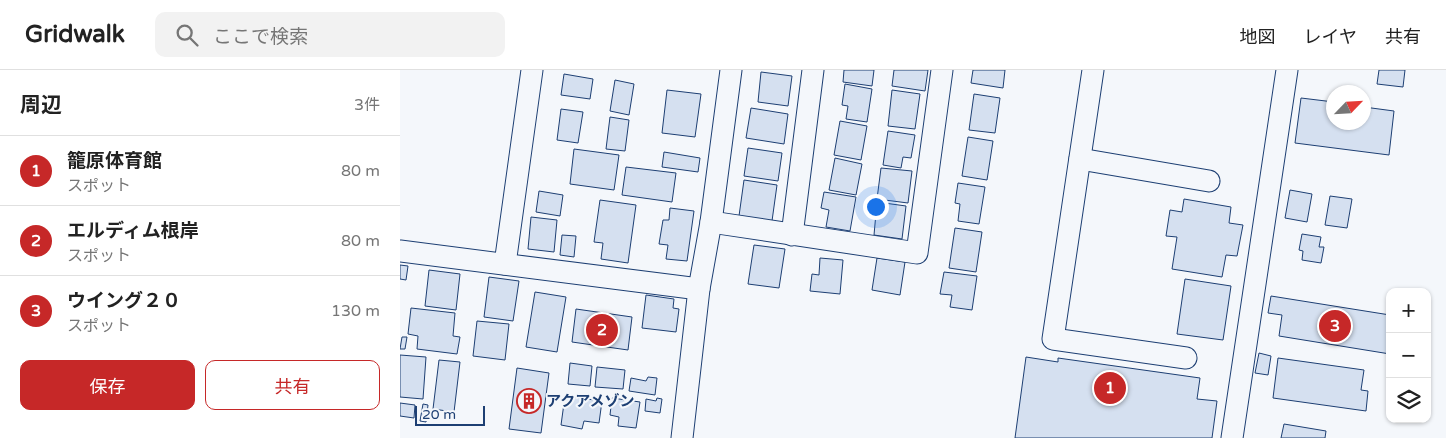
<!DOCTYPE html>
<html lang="ja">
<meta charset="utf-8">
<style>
body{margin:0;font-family:"Varela Round","Noto Sans JP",sans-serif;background:#f2f2f2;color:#222}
.controls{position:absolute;right:15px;bottom:15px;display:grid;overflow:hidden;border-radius:10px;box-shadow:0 1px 4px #0004}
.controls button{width:45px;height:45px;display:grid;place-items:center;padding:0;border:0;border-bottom:1px solid #e0e0e0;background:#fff;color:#222;font:25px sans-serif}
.compass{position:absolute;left:926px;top:15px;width:45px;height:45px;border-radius:50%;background:#fff;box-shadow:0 1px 4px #0004;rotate:65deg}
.scale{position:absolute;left:15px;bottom:12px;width:70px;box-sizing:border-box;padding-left:5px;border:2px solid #1d3f73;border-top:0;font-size:14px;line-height:18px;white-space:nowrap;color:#1d3f73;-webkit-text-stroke:4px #f4f7fb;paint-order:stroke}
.you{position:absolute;left:475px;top:136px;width:18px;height:18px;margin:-12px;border:4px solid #fff;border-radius:50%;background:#1a73e8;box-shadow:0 0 0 8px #1a73e833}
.badge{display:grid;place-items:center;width:32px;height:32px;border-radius:50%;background:#c62828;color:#fff;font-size:16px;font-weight:700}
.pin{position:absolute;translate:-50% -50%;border:2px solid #fff;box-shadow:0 1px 5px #0006}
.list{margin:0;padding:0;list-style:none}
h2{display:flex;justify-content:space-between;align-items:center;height:65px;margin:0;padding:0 20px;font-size:21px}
h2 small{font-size:16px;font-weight:400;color:#767676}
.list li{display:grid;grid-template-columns:32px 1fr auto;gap:15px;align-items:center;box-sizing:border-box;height:70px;padding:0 20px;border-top:1px solid #e0e0e0}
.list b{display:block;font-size:19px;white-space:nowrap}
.list p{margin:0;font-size:16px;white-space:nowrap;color:#767676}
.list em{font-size:16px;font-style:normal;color:#767676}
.actions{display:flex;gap:10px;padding:15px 20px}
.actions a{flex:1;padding:11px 0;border:1px solid #c62828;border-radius:10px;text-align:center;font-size:18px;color:#c62828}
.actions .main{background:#c62828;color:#fff}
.icon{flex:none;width:28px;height:28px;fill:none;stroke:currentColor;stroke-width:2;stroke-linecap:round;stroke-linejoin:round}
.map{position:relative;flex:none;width:1046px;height:368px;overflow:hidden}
header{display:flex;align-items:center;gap:30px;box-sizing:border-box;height:70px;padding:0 25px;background:#fff;border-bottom:1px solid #e0e0e0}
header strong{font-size:24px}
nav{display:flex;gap:28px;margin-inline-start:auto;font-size:18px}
.search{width:350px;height:45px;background:#f2f2f2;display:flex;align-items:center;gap:12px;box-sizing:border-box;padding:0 18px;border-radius:10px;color:#767676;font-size:19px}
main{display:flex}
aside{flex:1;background:#fff}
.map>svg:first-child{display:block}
.building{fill:#d5e0f0;stroke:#1d3f73}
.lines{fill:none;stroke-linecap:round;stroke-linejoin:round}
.street-casing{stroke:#1d3f73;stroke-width:23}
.street{stroke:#f4f7fb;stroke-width:21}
.labels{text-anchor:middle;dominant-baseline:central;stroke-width:4;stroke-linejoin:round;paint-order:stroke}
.poi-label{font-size:15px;font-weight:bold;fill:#1d3f73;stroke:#f4f7fb;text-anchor:start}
</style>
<header>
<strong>Gridwalk</strong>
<div class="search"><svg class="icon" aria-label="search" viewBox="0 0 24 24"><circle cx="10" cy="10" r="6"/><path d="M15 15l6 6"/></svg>ここで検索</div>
<nav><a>地図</a><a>レイヤ</a><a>共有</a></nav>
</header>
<main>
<aside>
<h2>周辺<small>3件</small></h2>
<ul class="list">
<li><span class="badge">1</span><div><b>籠原体育館</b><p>スポット</p></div><em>80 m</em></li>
<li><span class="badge">2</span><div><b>エルディム根岸</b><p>スポット</p></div><em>80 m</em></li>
<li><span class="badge">3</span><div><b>ウイング２０</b><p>スポット</p></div><em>130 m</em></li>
</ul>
<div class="actions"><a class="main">保存</a><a>共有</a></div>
</aside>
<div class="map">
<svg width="1046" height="368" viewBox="0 0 1046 368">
<rect width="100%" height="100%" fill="#f4f7fb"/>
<g class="building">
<path d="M 444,0 L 474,0 L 472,16 L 443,12 Z"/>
<path d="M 494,0 L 528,0 L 525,21 L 492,16 Z"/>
<path d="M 573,0 L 605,0 L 603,18 L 571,13 Z"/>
<path d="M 979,0 L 1005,0 L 1003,17 L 977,14 Z"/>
<path d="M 361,2 L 392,6 L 388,36 L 358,32 Z"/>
<path d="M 164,4 L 193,9 L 190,29 L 161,25 Z"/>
<path d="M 215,10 L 234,14 L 229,45 L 210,41 Z"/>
<path d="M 445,14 L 472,19 L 467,52 L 446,49 L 448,36 L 442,35 Z"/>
<path d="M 267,20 L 301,24 L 295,67 L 262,63 Z"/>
<path d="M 492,20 L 520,24 L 515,59 L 488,56 Z"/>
<path d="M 574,24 L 600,28 L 595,63 L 569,60 Z"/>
<path d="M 901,28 L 934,32 L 934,52 L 964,52 L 964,37 L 994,41 L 989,85 L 895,73 Z"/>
<path d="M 351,38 L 388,44 L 384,74 L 346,68 Z"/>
<path d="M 161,39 L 183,42 L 178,73 L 157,70 Z"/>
<path d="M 210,47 L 229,50 L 225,81 L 206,79 Z"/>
<path d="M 440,51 L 467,56 L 461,90 L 434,85 Z"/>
<path d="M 488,61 L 515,65 L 511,88 L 503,87 L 501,98 L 483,95 Z"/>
<path d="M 568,67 L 593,71 L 587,110 L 562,106 Z"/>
<path d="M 348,78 L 382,83 L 378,111 L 344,106 Z"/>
<path d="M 174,79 L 219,85 L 214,120 L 170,114 Z"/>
<path d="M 264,82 L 300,88 L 298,102 L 262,97 Z"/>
<path d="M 435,88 L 462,94 L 456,125 L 429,120 Z"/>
<path d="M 226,97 L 276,103 L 272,132 L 222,125 Z"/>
<path d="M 481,98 L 512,101 L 508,133 L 477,129 Z"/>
<path d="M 344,110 L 377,115 L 372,151 L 339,146 Z"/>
<path d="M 558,113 L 585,117 L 579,154 L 558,151 L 560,134 L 555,133 Z"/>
<path d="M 890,120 L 912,124 L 907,152 L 885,148 Z"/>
<path d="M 139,121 L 163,125 L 160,146 L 136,142 Z"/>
<path d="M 424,122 L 456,127 L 450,161 L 426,157 L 429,140 L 421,138 Z"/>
<path d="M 930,126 L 952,129 L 947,158 L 925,155 Z"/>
<path d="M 784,129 L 831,137 L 829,153 L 843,155 L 837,186 L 826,185 L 822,207 L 772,199 L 777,167 L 766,166 L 770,140 L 782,142 Z"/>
<path d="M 200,130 L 236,135 L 228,193 L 201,189 L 203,173 L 194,172 Z"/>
<path d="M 477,132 L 506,136 L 502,169 L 474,165 Z"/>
<path d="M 270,138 L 294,141 L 287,191 L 266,189 L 268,175 L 259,174 L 263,150 L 269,150 Z"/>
<path d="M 131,147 L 157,150 L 154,182 L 128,179 Z"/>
<path d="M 555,158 L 582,162 L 576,202 L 549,198 Z"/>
<path d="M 902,164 L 921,167 L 919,177 L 924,177 L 921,193 L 902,190 L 903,181 L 899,180 Z"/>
<path d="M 162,165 L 176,166 L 174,187 L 160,185 Z"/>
<path d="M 354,175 L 385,179 L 379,218 L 348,214 Z"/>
<path d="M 420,188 L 443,190 L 440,224 L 410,221 L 412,204 L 419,205 Z"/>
<path d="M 477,188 L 505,192 L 500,225 L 472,220 Z"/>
<path d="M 0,195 L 8,196 L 6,210 L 0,209 Z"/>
<path d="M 29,200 L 60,204 L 56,240 L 25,236 Z"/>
<path d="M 544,202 L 577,206 L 572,240 L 550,237 L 552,225 L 540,224 Z"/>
<path d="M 89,207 L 119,211 L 113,251 L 84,247 Z"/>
<path d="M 785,209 L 831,216 L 823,270 L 777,264 Z"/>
<path d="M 135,222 L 166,227 L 157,282 L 126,277 Z"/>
<path d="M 246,225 L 274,229 L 273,238 L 279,239 L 276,262 L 242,258 Z"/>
<path d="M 871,226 L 990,245 L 990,284 L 879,266 L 882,245 L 868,243 Z"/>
<path d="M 11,238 L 55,243 L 53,266 L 60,267 L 57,284 L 17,279 L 18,266 L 8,264 Z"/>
<path d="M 176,239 L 232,247 L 228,280 L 172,272 Z"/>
<path d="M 77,251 L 109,254 L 105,290 L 73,286 Z"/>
<path d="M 2,267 L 7,267 L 5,279 L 0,279 Z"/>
<path d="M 859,283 L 871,286 L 868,305 L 855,303 Z"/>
<path d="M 0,285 L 26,287 L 23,329 L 0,327 Z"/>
<path d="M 626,287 L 658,292 L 658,288 L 800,308 L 797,329 L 817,331 L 812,368 L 615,368 Z"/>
<path d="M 878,288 L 964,300 L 961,320 L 968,321 L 966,341 L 873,328 Z"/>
<path d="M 39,290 L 60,292 L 54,342 L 33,339 Z"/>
<path d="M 170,293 L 192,296 L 190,316 L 168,314 Z"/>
<path d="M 197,297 L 225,300 L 223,319 L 195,317 Z"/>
<path d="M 117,298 L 149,303 L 141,363 L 109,359 Z"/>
<path d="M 248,307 L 257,308 L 255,325 L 229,321 L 231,308 L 246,311 Z"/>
<path d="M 165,326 L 202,331 L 199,353 L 184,351 L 182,359 L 161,355 Z"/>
<path d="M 212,328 L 240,332 L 236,358 L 218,356 L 219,347 L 210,345 Z"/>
<path d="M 257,328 L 262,329 L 260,343 L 245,341 L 246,329 L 256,331 Z"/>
<path d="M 0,333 L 15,335 L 14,348 L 0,346 Z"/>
<path d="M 23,334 L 28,335 L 26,352 L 20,351 Z"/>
<path d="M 884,354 L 926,361 L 925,368 L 881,368 Z"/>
</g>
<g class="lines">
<defs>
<g id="street">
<path d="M 693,0 L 653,269 L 786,288"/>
<path d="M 680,89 L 809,111"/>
<path d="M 311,152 L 517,183 L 542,0"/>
<path d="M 392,165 L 413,0"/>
<path d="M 0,181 L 299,219"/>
<path d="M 105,194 L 132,0"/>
<path d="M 282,368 L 299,219 L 311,152 L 331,0"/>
<path d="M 832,368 L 887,0"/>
</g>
</defs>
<use href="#street" class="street-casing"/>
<use href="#street" class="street"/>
</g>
<defs>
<symbol id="building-ring" viewBox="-11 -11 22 22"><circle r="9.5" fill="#f4f7fb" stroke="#c62828" stroke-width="1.5"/><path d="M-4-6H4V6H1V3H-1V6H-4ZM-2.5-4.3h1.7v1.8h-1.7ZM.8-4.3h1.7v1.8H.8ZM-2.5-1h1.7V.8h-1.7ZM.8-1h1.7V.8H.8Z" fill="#c62828"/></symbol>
</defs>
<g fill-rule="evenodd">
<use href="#building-ring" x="115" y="317" width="28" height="28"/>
</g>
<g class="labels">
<g class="poi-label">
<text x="146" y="331">アクアメゾン</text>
</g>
</g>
</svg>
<div class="controls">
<button>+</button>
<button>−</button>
<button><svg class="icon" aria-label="layers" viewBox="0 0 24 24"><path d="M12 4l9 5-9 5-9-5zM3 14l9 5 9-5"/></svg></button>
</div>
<svg class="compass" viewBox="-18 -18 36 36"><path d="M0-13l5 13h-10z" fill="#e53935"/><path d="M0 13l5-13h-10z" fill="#767676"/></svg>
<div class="scale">20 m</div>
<div class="you"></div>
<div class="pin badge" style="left:710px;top:318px">1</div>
<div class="pin badge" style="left:202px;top:260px">2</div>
<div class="pin badge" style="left:935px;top:256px">3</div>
</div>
</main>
